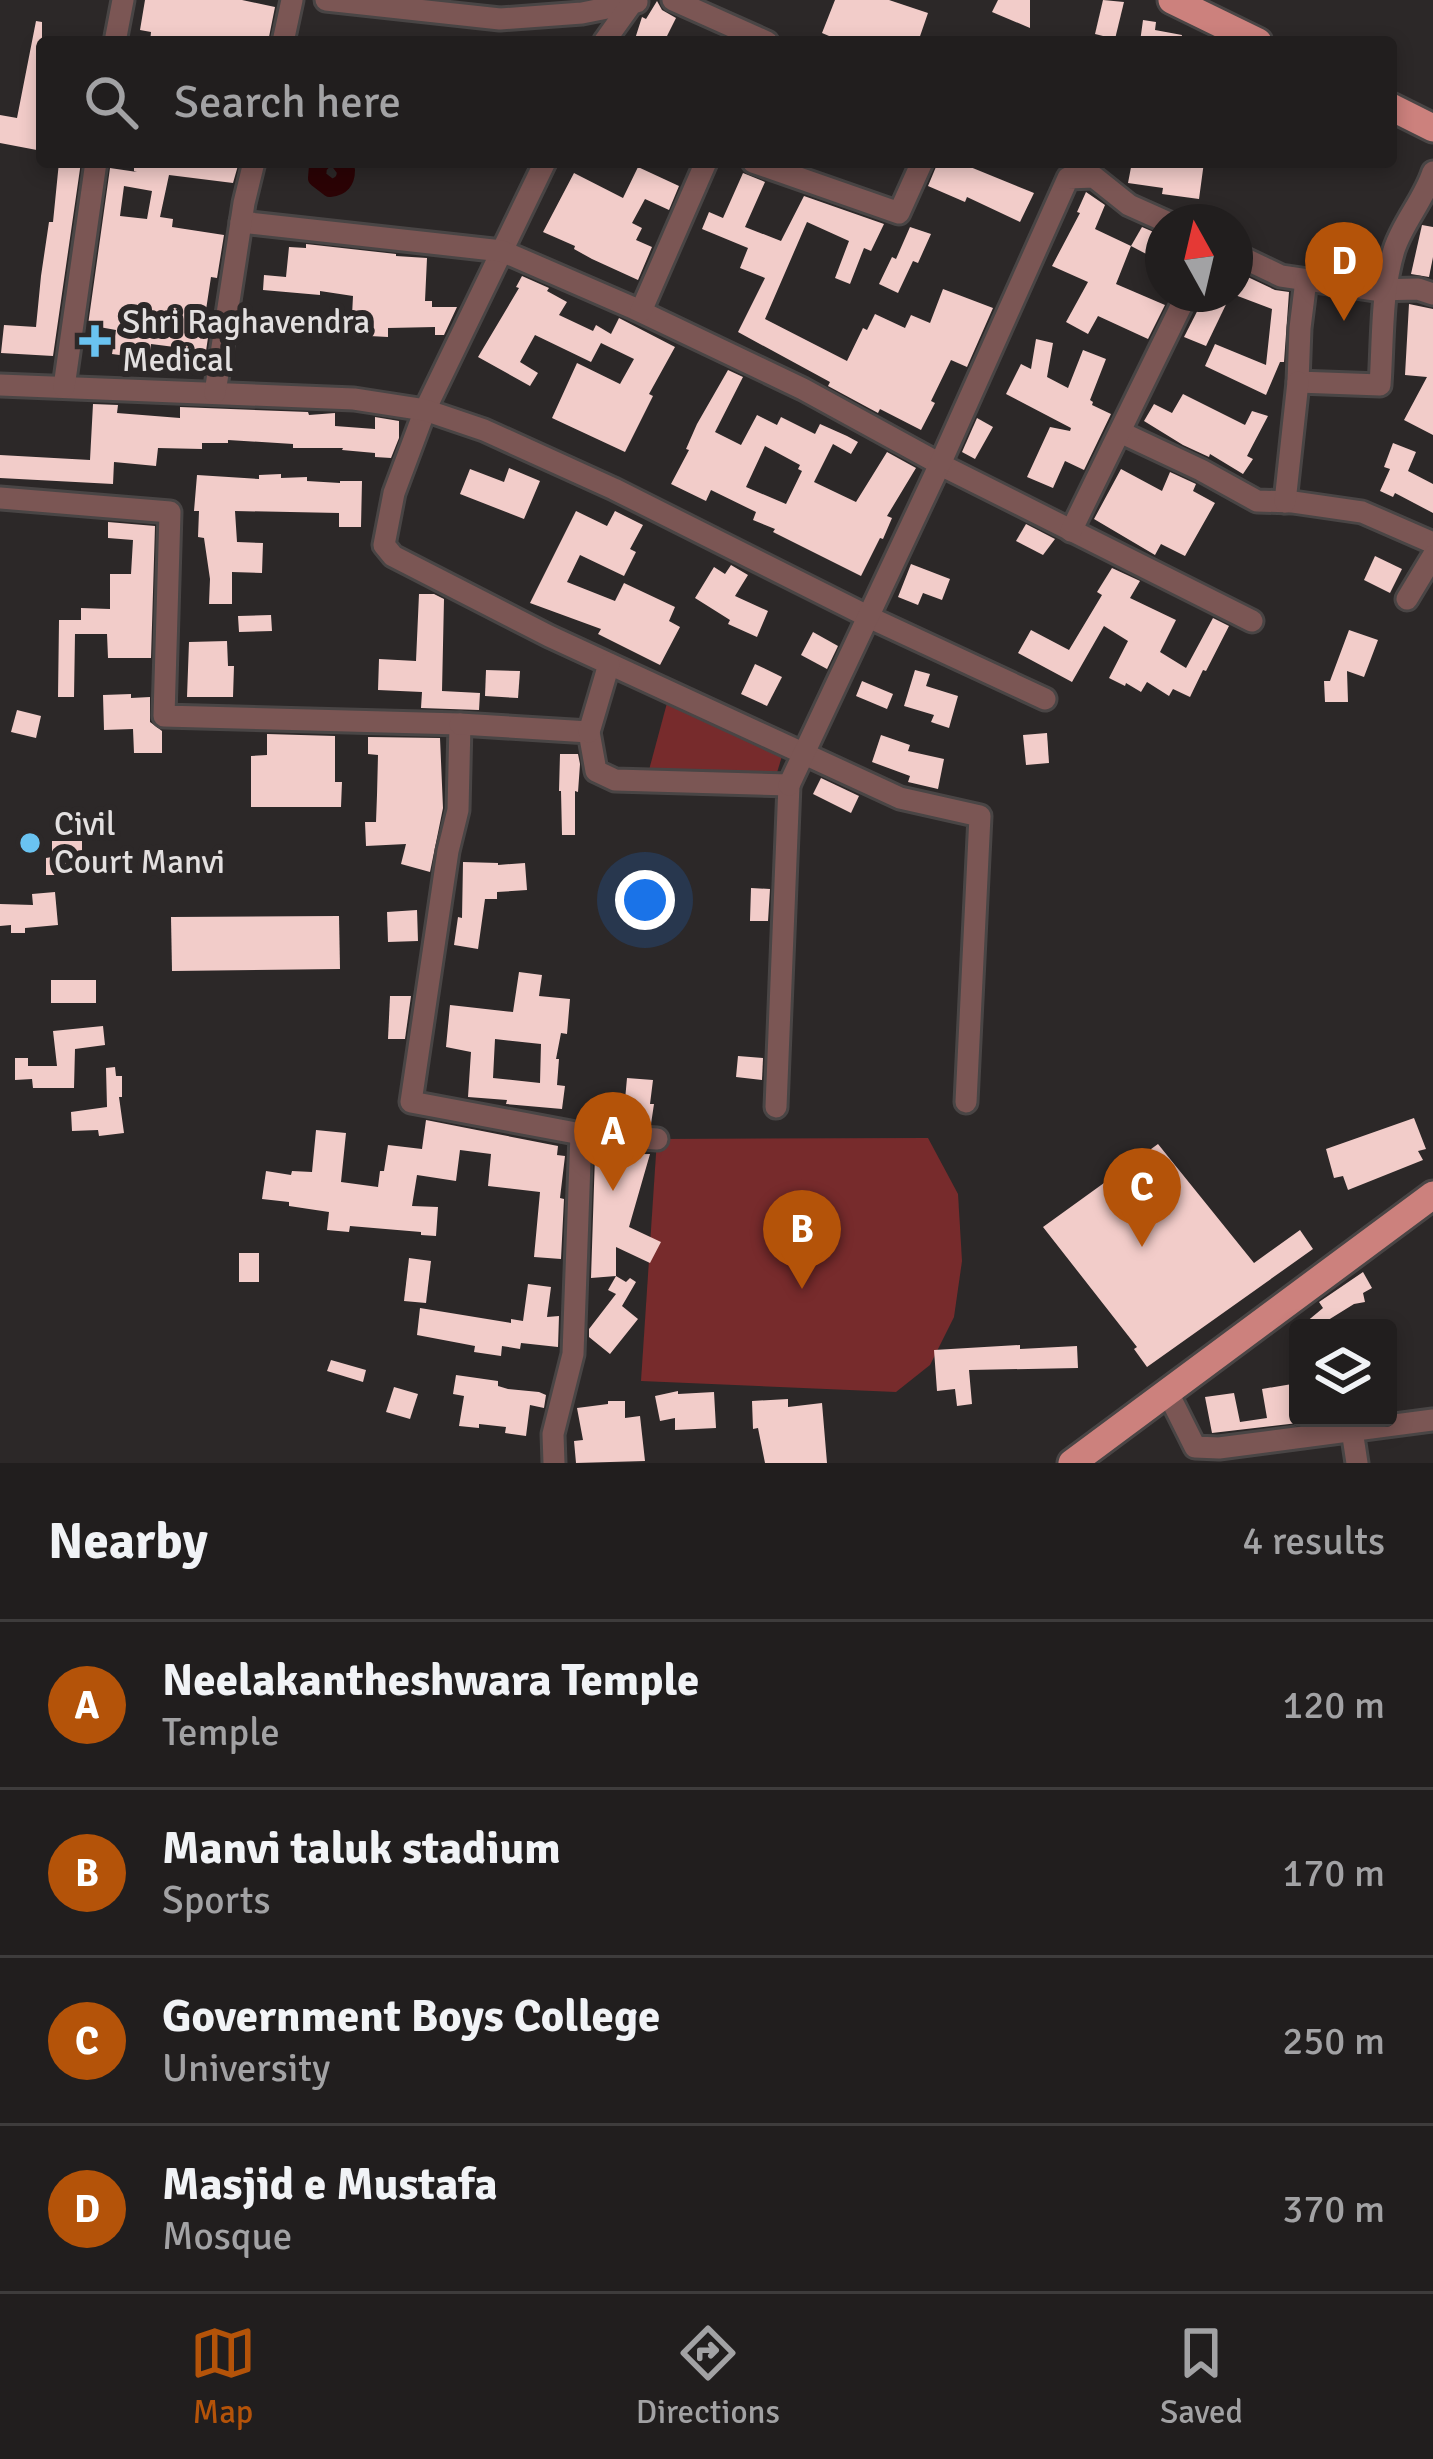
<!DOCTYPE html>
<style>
body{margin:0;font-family:Signika,sans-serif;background:#292727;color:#f1f3f6}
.controls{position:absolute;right:36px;bottom:36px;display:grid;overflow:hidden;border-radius:12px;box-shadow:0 6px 18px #0003}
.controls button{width:108px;height:108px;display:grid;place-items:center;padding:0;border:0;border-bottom:3px solid #3e3c3c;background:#211e1e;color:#f1f3f6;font:60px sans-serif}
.compass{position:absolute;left:1145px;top:204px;width:108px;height:108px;border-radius:50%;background:#211e1e;box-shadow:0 6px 18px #0003;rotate:352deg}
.you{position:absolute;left:645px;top:900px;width:42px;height:42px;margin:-30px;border:9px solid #fff;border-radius:50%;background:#1a73e8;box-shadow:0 0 0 18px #1a73e833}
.badge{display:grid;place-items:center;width:78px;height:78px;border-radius:50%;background:#b45309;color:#fff;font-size:39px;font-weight:700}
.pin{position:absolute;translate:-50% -99px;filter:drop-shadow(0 3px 6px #0008)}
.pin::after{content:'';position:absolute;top:63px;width:42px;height:36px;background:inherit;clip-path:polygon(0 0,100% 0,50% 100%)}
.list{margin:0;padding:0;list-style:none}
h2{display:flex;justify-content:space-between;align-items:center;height:156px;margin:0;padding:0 48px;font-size:51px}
h2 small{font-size:39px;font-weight:400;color:#a2a2a4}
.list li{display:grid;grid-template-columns:78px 1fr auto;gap:36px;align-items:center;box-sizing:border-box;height:168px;padding:0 48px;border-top:3px solid #3e3c3c}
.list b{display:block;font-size:45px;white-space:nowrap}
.list p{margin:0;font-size:39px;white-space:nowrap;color:#a2a2a4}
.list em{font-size:39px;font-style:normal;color:#a2a2a4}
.icon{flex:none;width:66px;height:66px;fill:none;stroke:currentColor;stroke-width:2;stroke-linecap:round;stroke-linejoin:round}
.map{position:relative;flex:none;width:1433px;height:1463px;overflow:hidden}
.search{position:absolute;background:#211e1e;box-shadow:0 6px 18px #0003;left:36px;right:36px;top:36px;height:132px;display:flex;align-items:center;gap:30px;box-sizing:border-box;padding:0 42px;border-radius:12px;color:#a2a2a4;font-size:45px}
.sheet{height:828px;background:#211e1e}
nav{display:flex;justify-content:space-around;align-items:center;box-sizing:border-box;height:168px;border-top:3px solid #3e3c3c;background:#211e1e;font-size:33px;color:#a2a2a4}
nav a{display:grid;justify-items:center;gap:6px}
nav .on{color:#b45309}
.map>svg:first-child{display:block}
.green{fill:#772b2c}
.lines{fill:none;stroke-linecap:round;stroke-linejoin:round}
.canal{stroke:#2b0305;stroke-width:18}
.building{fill:#f2ccc9;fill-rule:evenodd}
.minor-casing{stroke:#494545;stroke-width:27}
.major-casing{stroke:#494545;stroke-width:33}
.minor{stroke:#7b5654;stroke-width:21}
.major{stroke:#cc817d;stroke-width:27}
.poi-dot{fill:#6ac3f1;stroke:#2c2828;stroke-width:4.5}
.labels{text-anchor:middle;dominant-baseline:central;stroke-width:12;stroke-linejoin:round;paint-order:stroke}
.poi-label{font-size:33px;fill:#e3e0e0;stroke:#2c2828;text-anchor:start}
</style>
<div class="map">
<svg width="1433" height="1463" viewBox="0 0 1433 1463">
<rect width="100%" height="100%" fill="#2c2828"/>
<g class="green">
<path d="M 667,703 L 782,756 L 776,776 L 649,770 Z"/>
<path d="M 928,1138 L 958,1194 L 962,1261 L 954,1317 L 930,1365 L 896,1392 L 641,1381 L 657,1139 Z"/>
</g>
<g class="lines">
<path class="canal" d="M 322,162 L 318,166 L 317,178 L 330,188 C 341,187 346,181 346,170 L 340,162"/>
</g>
<g class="building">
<path d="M 145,0 L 242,0 L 275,7 L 268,42 L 150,42 L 151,32 L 140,30 Z"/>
<path d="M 835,0 L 889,0 L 928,13 L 918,42 L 843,42 L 822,33 Z"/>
<path d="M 998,0 L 1030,0 L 1030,28 L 992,12 Z"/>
<path d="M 1103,0 L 1124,2 L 1115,39 L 1095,34 Z"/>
<path d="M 657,1 L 662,10 L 676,18 L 664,42 L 634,42 L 642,17 L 646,19 Z"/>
<path d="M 1143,20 L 1156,22 L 1155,30 L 1182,35 L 1181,42 L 1140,42 Z"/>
<path d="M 36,21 L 42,22 L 42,151 L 0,143 L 0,115 L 17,118 Z"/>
<path d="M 59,162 L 81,162 L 53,356 L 1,353 L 4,325 L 36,327 L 41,276 L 49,222 L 53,222 Z"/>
<path d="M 134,162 L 239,162 L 233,183 L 169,175 L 160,217 L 173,219 L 172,227 L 224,235 L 217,278 L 211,277 L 204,323 L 210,324 L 206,351 L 151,344 L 149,359 L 112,354 L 116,330 L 88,325 L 110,168 L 137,172 L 134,171 ZM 124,186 L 152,191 L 147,219 L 120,216 Z"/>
<path d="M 938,162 L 958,162 L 1034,193 L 1020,222 L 967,197 L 965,202 L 928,186 Z"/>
<path d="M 1132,162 L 1204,162 L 1199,199 L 1162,194 L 1163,188 L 1128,183 Z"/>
<path d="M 638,167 L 679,186 L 669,210 L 645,199 L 632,223 L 642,228 L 636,240 L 652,247 L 638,280 L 592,259 L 574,249 L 575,246 L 543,232 L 574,173 L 623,198 Z"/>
<path d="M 743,173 L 765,182 L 745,227 L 781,241 L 804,196 L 884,224 L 871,251 L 864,248 L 850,284 L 835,278 L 849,241 L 807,222 L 765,319 L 847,361 L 863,328 L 867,330 L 875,314 L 905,328 L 911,315 L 930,323 L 943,289 L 993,308 L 967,367 L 951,360 L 931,401 L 935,403 L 921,430 L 880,409 L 878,413 L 828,386 L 830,382 L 738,332 L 765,278 L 740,268 L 748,248 L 702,229 L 709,212 L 723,218 Z"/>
<path d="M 1086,192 L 1105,205 L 1095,229 L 1131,246 L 1116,284 L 1165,305 L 1148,339 L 1098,316 L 1088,334 L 1066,322 L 1088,282 L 1052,266 L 1080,213 L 1077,212 Z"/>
<path d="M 1422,225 L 1433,227 L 1433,257 L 1429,277 L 1411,274 Z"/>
<path d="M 910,227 L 931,234 L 918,263 L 913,261 L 898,293 L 879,284 L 892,257 L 896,259 Z"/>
<path d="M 1142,227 L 1163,236 L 1152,257 L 1131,246 Z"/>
<path d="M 306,244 L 396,254 L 396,256 L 427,258 L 425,301 L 432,301 L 432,307 L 457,307 L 444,335 L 435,335 L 435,327 L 388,328 L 388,337 L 351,335 L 353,296 L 320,291 L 320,295 L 263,290 L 264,275 L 286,277 L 289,247 L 306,248 Z"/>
<path d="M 1235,271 L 1275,290 L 1289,292 L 1284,362 L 1280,362 L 1266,395 L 1205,366 L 1215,344 L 1266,365 L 1272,309 L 1235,295 Z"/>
<path d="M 522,276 L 549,288 L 547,291 L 567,302 L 559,315 L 593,331 L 596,325 L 611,334 L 619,318 L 675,347 L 649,394 L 653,396 L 625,452 L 552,418 L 577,363 L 620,384 L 634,359 L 601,343 L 591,362 L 535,335 L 520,362 L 538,373 L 530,386 L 478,357 L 519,288 L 516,287 Z"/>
<path d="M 1206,294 L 1231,294 L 1206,346 L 1184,337 Z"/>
<path d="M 1409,304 L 1433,309 L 1433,435 L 1404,420 L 1427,377 L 1405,375 Z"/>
<path d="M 1036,339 L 1053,343 L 1047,377 L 1068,388 L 1083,350 L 1106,359 L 1090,400 L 1093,402 L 1092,405 L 1111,414 L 1084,470 L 1065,461 L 1053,488 L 1027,477 L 1050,427 L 1070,431 L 1071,428 L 1006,394 L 1021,364 L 1031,369 Z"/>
<path d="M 728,370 L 743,377 L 715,432 L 741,445 L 757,415 L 777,425 L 781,417 L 815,434 L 820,424 L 847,436 L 858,442 L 851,454 L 833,444 L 814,482 L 856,502 L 887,452 L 916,468 L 887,516 L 892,518 L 883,539 L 880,538 L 861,576 L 773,532 L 775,529 L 753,520 L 756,512 L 711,490 L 706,501 L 671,484 L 689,450 L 686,449 L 697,424 ZM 765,446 L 800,465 L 798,469 L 802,471 L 786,504 L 746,487 Z"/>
<path d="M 1183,394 L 1245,425 L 1252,411 L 1268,416 L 1247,456 L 1253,459 L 1243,474 L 1210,454 L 1209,457 L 1183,445 L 1144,421 L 1154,404 L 1172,413 Z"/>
<path d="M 93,404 L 118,405 L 117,413 L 180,418 L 180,407 L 308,412 L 309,415 L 335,413 L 335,426 L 375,429 L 375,417 L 399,421 L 399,438 L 391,458 L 375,457 L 375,453 L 342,450 L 343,448 L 293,448 L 293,444 L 228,440 L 228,443 L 202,443 L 202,449 L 158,448 L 156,466 L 114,462 L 113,484 L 0,478 L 0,455 L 90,460 Z"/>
<path d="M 977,418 L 993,427 L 975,459 L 962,452 Z"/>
<path d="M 1393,443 L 1416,452 L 1408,471 L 1433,484 L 1433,513 L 1395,493 L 1393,497 L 1380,491 L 1390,469 L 1384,467 Z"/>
<path d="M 509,468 L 540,481 L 524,519 L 460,494 L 470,469 L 504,482 Z"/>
<path d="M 1121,469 L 1162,491 L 1170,472 L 1196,484 L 1193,491 L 1215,503 L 1185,556 L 1161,544 L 1155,555 L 1094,519 Z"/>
<path d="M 281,474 L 281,478 L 307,477 L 307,481 L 340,483 L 340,481 L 362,481 L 361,527 L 339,527 L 339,513 L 235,511 L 237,542 L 263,543 L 262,573 L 232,572 L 232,604 L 209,604 L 210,579 L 204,538 L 198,537 L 199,511 L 194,511 L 197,475 L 259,479 L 259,475 Z"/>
<path d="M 576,511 L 607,526 L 615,511 L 643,525 L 630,549 L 636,552 L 624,576 L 580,555 L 567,582 L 615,601 L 624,583 L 675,607 L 669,621 L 680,627 L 660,665 L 598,634 L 601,629 L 530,603 Z"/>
<path d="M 108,522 L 155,526 L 151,658 L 108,658 L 107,634 L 75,634 L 74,697 L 58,697 L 59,620 L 81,620 L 81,608 L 110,609 L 110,574 L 131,574 L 133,540 L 108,538 Z"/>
<path d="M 1026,524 L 1055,539 L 1043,555 L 1016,541 Z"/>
<path d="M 1375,556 L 1402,569 L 1390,593 L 1364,580 Z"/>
<path d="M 911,564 L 950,579 L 942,600 L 923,593 L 918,605 L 898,597 Z"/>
<path d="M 731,565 L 748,575 L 735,596 L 768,611 L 757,637 L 728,624 L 730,620 L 695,598 L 714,567 L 725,574 Z"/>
<path d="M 1112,568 L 1140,581 L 1130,598 L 1176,620 L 1160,652 L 1186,668 L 1213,618 L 1229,626 L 1206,671 L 1203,670 L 1190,697 L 1173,689 L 1169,696 L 1147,682 L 1141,692 L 1126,683 L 1125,686 L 1109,678 L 1128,641 L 1104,626 L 1072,682 L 1018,653 L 1031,630 L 1069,650 L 1102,595 L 1097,592 Z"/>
<path d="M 419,594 L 434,594 L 444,599 L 442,691 L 480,693 L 479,710 L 421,708 L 422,692 L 378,690 L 379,659 L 416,661 Z"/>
<path d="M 271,615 L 272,631 L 239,632 L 238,616 Z"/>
<path d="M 1349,630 L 1378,640 L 1364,677 L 1347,671 L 1348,702 L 1325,702 L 1324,681 L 1330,681 Z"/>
<path d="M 813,632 L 838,646 L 827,669 L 801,655 Z"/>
<path d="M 227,641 L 228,666 L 234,666 L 233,697 L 187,697 L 189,642 Z"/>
<path d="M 755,664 L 782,677 L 767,706 L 741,694 Z"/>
<path d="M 486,670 L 520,671 L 518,698 L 485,696 Z"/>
<path d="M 915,670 L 930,674 L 926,686 L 958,696 L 949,728 L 931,722 L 934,715 L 904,706 Z"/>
<path d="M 862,681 L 893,694 L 887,709 L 856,696 Z"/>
<path d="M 131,694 L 131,698 L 150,697 L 150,722 L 162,731 L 162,753 L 134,753 L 133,729 L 104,730 L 103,695 Z"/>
<path d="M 17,710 L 41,716 L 36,738 L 11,732 Z"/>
<path d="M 1047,733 L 1049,763 L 1026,765 L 1023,735 Z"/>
<path d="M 267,734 L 335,736 L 335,782 L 342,782 L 341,807 L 251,807 L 251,756 L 267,755 Z"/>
<path d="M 881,735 L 910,745 L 908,751 L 944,759 L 938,789 L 908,782 L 910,776 L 872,762 Z"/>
<path d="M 368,737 L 440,738 L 443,808 L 430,872 L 401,864 L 406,844 L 366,846 L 365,822 L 376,822 L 377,795 L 378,755 L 368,754 Z"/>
<path d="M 560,754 L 578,754 L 580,764 L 578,792 L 575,791 L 575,835 L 562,835 L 561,791 L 559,791 Z"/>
<path d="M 821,778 L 859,796 L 851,813 L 813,794 Z"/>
<path d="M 52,841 L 82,841 L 82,875 L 46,875 L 46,858 L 52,857 Z"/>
<path d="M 463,862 L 498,863 L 498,865 L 525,863 L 527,890 L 497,892 L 497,899 L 485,899 L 478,949 L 454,945 L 458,917 L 462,918 Z"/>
<path d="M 751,888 L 770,889 L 768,921 L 750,921 Z"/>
<path d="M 55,892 L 58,925 L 25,928 L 25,933 L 11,933 L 11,925 L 0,926 L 0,904 L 33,905 L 32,894 Z"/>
<path d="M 417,910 L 418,941 L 388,942 L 387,912 Z"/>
<path d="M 339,916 L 340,969 L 172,971 L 171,917 Z"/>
<path d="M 519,972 L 542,975 L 539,996 L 570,999 L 567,1034 L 561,1033 L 556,1059 L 559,1059 L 557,1085 L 565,1086 L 562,1109 L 506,1104 L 507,1100 L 468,1097 L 471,1052 L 446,1047 L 450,1005 L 513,1012 ZM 495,1039 L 541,1044 L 540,1083 L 493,1078 Z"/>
<rect x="51" y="980" width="45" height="23"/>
<path d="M 390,996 L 411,996 L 405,1039 L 388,1039 Z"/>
<path d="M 103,1026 L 105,1045 L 75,1049 L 74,1088 L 33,1088 L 32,1079 L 15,1080 L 15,1058 L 28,1058 L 28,1066 L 57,1066 L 53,1031 Z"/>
<path d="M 738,1056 L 763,1058 L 762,1080 L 736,1077 Z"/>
<path d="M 115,1067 L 116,1076 L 122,1076 L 122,1097 L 119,1097 L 124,1133 L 99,1136 L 98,1130 L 72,1131 L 71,1112 L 107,1107 L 106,1068 Z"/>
<path d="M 627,1078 L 653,1080 L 650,1104 L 654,1104 L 651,1124 L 616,1121 L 620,1099 L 625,1100 Z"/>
<path d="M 1414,1118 L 1426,1149 L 1418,1151 L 1423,1160 L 1348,1190 L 1343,1176 L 1334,1178 L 1326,1149 Z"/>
<path d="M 426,1120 L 558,1146 L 557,1155 L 565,1156 L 560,1198 L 564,1199 L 561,1259 L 534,1257 L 540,1192 L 488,1186 L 491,1154 L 460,1150 L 456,1181 L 417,1175 L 412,1206 L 438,1207 L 436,1236 L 421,1235 L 421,1232 L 350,1226 L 349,1232 L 327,1230 L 329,1212 L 289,1206 L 289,1202 L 262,1199 L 266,1171 L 291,1175 L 292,1171 L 312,1172 L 316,1130 L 346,1133 L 341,1182 L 378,1187 L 380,1171 L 384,1171 L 388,1145 L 422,1149 Z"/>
<path d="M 1158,1144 L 1254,1263 L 1300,1230 L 1313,1249 L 1147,1367 L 1134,1349 L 1137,1347 L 1043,1227 Z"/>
<path d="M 650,1154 L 629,1227 L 661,1242 L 650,1263 L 616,1247 L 616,1276 L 591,1278 L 595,1155 Z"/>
<rect x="239" y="1253" width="20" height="29"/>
<path d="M 409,1258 L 431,1261 L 426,1303 L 404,1301 Z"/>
<path d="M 1363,1272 L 1372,1288 L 1363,1293 L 1365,1302 L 1354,1304 L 1325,1322 L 1329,1328 L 1299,1328 L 1323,1308 L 1319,1302 Z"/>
<path d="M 616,1276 L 626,1282 L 630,1278 L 636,1282 L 622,1306 L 638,1319 L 610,1354 L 589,1337 L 589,1329 L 616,1294 L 608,1290 Z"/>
<path d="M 528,1284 L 551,1287 L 547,1317 L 559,1316 L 558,1347 L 521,1343 L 520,1349 L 502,1346 L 501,1356 L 474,1352 L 475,1346 L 417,1335 L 420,1308 L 511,1323 L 511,1319 L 523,1321 Z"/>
<path d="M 1020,1345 L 1020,1349 L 1077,1346 L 1078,1368 L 969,1370 L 972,1404 L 957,1406 L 955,1389 L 937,1391 L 934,1350 Z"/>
<path d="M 331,1360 L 366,1370 L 363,1382 L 327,1371 Z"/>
<path d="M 456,1375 L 498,1381 L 498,1386 L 508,1389 L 539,1392 L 546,1395 L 544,1408 L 530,1405 L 526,1436 L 505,1433 L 506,1427 L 479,1424 L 479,1428 L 459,1426 L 464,1396 L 453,1394 Z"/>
<path d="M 1298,1383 L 1298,1423 L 1212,1433 L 1205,1397 L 1234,1393 L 1240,1422 L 1267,1418 L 1262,1389 Z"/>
<path d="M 394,1387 L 418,1394 L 410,1419 L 386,1412 Z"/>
<path d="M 678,1391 L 678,1394 L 714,1392 L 716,1428 L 675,1430 L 675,1418 L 660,1421 L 655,1396 Z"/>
<path d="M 788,1399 L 788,1407 L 822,1403 L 827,1463 L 765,1463 L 758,1428 L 753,1429 L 752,1401 Z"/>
<path d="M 608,1401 L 625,1401 L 625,1418 L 640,1416 L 645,1461 L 576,1463 L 574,1441 L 583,1440 L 577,1408 L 608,1404 Z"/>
</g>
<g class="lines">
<defs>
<g id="minor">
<path d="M 326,0 L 500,19 L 582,13 L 632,3 L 632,0"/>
<path d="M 673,0 L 767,42"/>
<path d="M 115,42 L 123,0"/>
<path d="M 283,42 L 292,0"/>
<path d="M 604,42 L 632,3 L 637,2"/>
<path d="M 545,162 L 425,410 L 394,493 L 384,545 L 393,556 L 549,636 L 900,798 L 980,816 L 966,1102"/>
<path d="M 753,162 L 899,213 L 922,162"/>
<path d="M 241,222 L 502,251 L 631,307 L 803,389 L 949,469 L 1252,621"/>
<path d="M 1235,254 L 1281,276 L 1375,290 L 1418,289 L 1433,294"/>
<path d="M 1306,280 L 1300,328 L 1298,382 L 1380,385 C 1383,342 1381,292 1394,250 C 1403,222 1424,200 1433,172"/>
<path d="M 641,311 L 706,162"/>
<path d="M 0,385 L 354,399 L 425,410 L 484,430 L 614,489 L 875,620 L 1045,699"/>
<path d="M 64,387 L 96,162"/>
<path d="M 215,393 L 244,203 L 254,162"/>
<path d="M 1120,432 L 1201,470 L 1257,501 L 1293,502 L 1362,512 L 1433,543"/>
<path d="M 0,498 L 170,512 L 164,716 L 460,724 L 458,810 L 448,851 L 411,1102 L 581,1134"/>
<path d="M 1285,502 L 1298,382"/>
<path d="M 1071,531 L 1187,294"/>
<path d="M 1407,599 L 1433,556"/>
<path d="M 460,724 L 589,732 L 596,771 L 615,780 L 789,785 L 776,1107"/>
<path d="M 589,732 L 609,664"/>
<path d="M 789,785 L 940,464 L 1068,178 L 1094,177 L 1129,205 L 1167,222"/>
<path d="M 1167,1391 L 1195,1447 L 1219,1448 L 1433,1420"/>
<path d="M 1352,1430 L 1357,1463"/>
<path d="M 554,1463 L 553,1434 L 573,1354 L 581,1134 L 657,1139"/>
</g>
<g id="major">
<path d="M 1172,0 L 1258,42"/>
<path d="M 1391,107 L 1433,128"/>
<path d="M 1072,1463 L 1433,1195"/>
</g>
</defs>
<use href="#minor" class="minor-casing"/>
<use href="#major" class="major-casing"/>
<use href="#minor" class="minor"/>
<use href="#major" class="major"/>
</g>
<g class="poi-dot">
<path d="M89 323h12v12h12v12h-12v12h-12v-12h-12v-12h12z"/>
<circle cx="30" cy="843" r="12"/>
</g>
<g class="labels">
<g class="poi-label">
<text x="122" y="322">Shri Raghavendra<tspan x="122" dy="38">Medical</tspan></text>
<text x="54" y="824">Civil<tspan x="54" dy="38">Court Manvi</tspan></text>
</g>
</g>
</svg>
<div class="controls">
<button><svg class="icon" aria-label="layers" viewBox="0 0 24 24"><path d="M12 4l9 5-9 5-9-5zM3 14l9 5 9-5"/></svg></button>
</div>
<svg class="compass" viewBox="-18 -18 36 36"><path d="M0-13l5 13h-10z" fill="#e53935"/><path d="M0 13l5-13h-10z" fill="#a2a2a4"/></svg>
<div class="you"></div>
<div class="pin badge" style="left:613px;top:1191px">A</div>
<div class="pin badge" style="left:802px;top:1289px">B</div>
<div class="pin badge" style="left:1142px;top:1247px">C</div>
<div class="pin badge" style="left:1344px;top:321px">D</div>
<div class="search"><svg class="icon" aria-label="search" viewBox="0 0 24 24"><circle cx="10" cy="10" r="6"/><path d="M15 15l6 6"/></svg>Search here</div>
</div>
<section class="sheet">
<h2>Nearby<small>4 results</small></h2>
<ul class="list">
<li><span class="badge">A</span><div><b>Neelakantheshwara Temple</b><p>Temple</p></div><em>120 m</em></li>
<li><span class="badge">B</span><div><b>Manvi taluk stadium</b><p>Sports</p></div><em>170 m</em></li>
<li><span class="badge">C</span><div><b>Government Boys College</b><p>University</p></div><em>250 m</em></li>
<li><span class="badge">D</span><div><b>Masjid e Mustafa</b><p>Mosque</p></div><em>370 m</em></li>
</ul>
</section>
<nav>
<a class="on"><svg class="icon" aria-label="map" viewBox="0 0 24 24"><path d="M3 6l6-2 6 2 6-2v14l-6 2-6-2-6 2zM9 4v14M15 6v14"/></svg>Map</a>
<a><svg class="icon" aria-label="directions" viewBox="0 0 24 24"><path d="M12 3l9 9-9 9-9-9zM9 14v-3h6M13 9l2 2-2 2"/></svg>Directions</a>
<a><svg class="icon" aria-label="saved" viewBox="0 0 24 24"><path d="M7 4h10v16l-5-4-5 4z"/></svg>Saved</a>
</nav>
